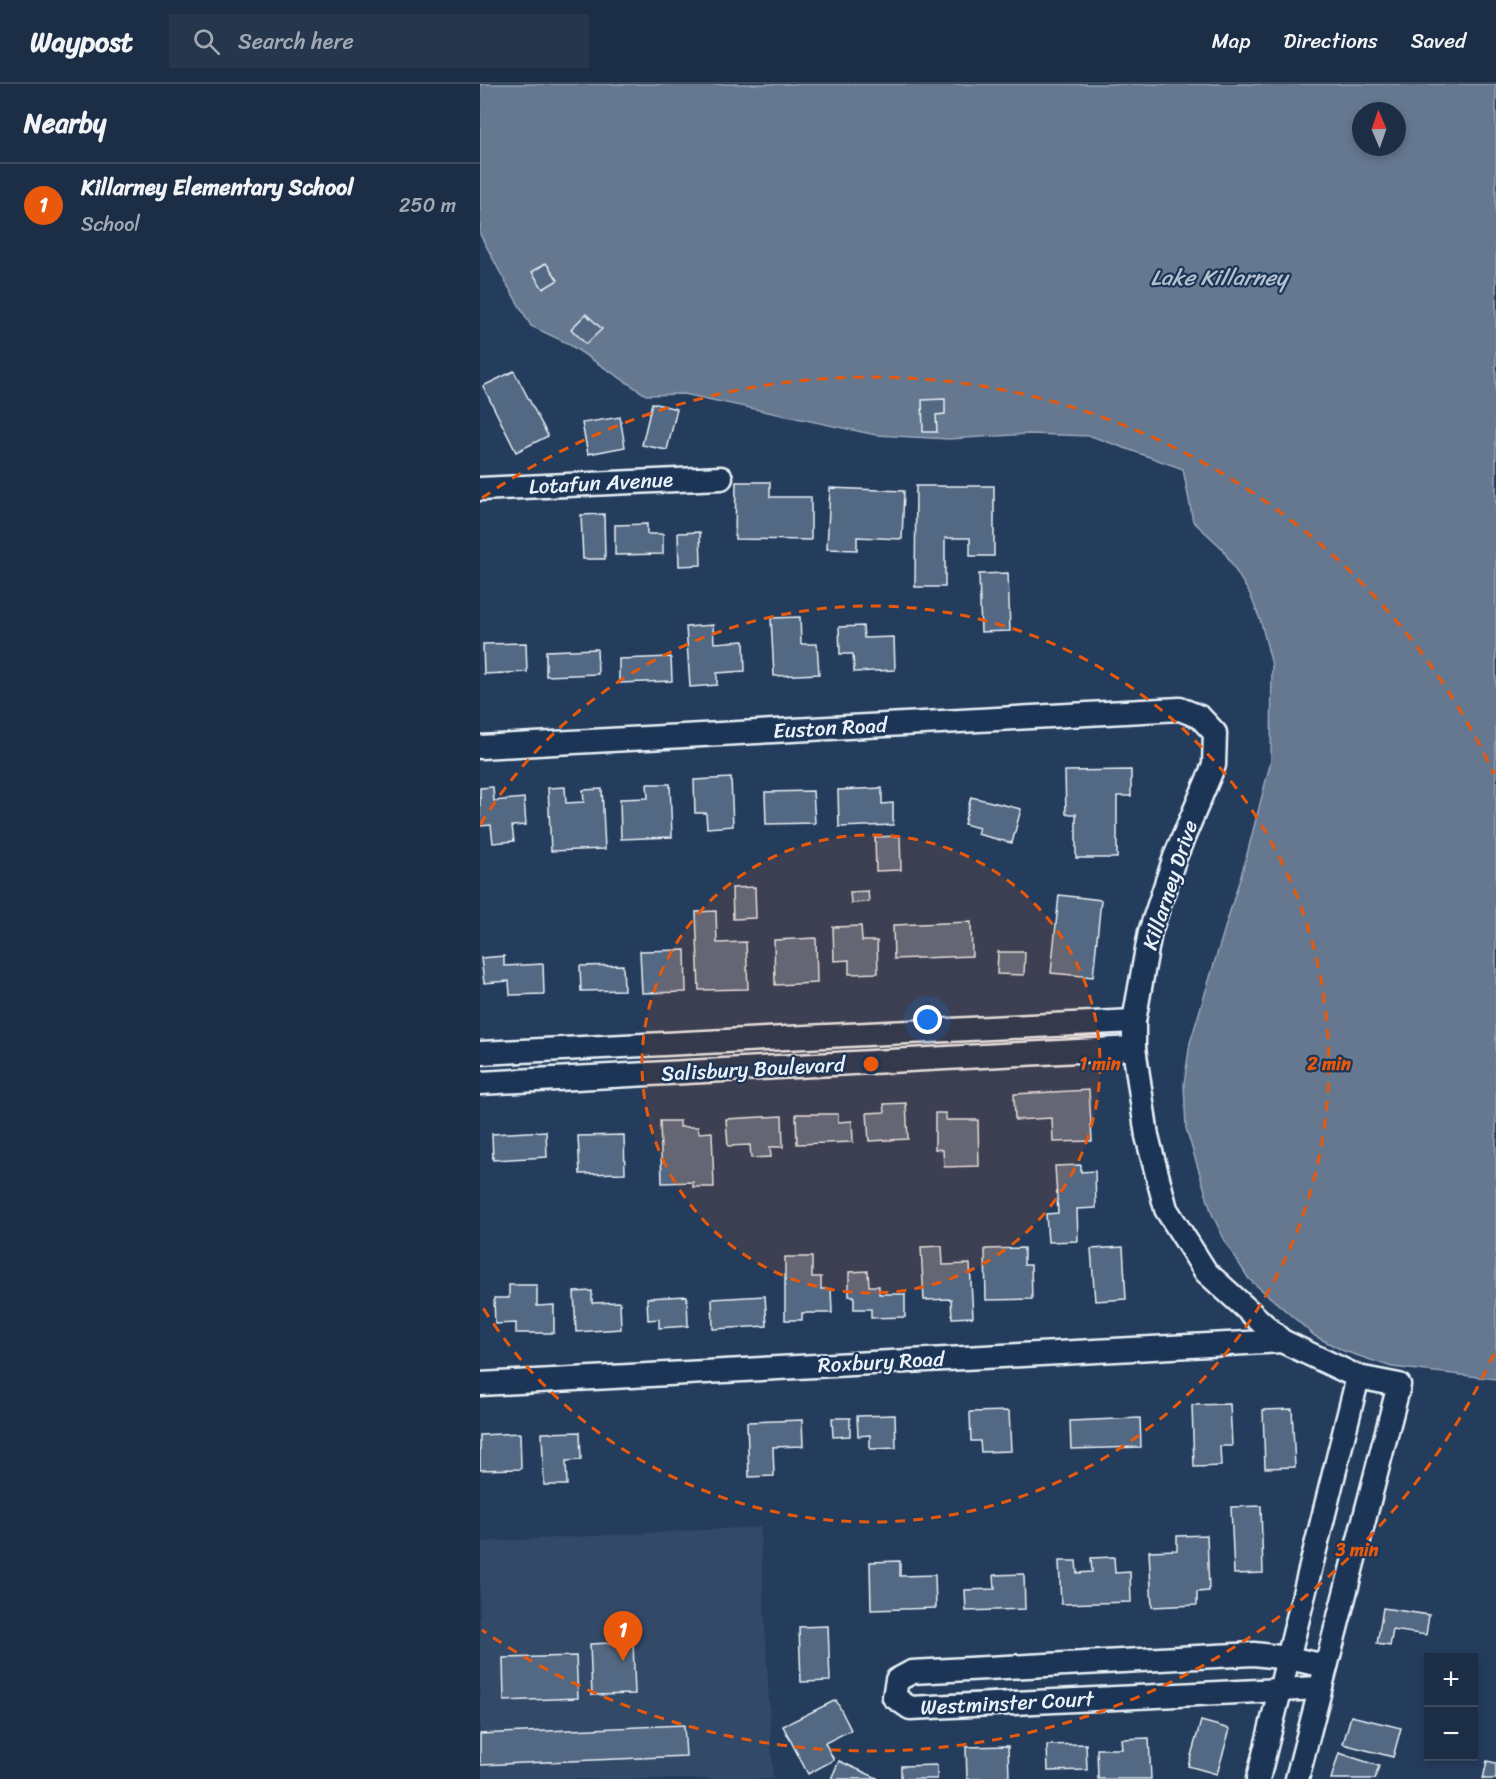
<!DOCTYPE html>
<meta charset="utf-8">
<style>
body{margin:0;font-family:Sriracha,sans-serif;background:#25364d;color:#f1f3f6}
.controls{position:absolute;right:18px;bottom:18px;display:grid;overflow:hidden;border-radius:0px;box-shadow:0 3px 9px #0003}
.controls button{width:54px;height:54px;display:grid;place-items:center;padding:0;border:0;border-bottom:2px solid #3a4a5f;background:#1c2e46;color:#f1f3f6;font:30px sans-serif}
.compass{position:absolute;left:872px;top:18px;width:54px;height:54px;border-radius:50%;background:#1c2e46;box-shadow:0 3px 9px #0003;rotate:358deg}
.you{position:absolute;left:448px;top:936px;width:21px;height:21px;margin:-15px;border:4px solid #fff;border-radius:50%;background:#1a73e8;box-shadow:0 0 0 9px #1a73e833}
.badge{display:grid;place-items:center;width:39px;height:39px;border-radius:50%;background:#ea580c;color:#fff;font-size:20px;font-weight:700}
.pin{position:absolute;translate:-50% -50px;filter:drop-shadow(0 2px 3px #0008)}
.pin::after{content:'';position:absolute;top:32px;width:21px;height:18px;background:inherit;clip-path:polygon(0 0,100% 0,50% 100%)}
.list{margin:0;padding:0;list-style:none}
h2{display:flex;justify-content:space-between;align-items:center;height:78px;margin:0;padding:0 24px;font-size:26px}
h2 small{font-size:20px;font-weight:400;color:#a0a8b3}
.list li{display:grid;grid-template-columns:39px 1fr auto;gap:18px;align-items:center;box-sizing:border-box;height:84px;padding:0 24px;border-top:2px solid #3a4a5f}
.list b{display:block;font-size:22px;white-space:nowrap}
.list p{margin:0;font-size:20px;white-space:nowrap;color:#a0a8b3}
.list em{font-size:20px;font-style:normal;color:#a0a8b3}
.icon{flex:none;width:33px;height:33px;fill:none;stroke:currentColor;stroke-width:2;stroke-linecap:round;stroke-linejoin:round}
.map{position:relative;flex:none;width:1016px;height:1695px;overflow:hidden}
header{display:flex;align-items:center;gap:36px;box-sizing:border-box;height:84px;padding:0 30px;background:#1c2e46;border-bottom:2px solid #3a4a5f}
header strong{font-size:28px}
nav{display:flex;gap:33px;margin-inline-start:auto;font-size:21px}
.search{width:420px;height:54px;background:#25364d;display:flex;align-items:center;gap:15px;box-sizing:border-box;padding:0 21px;border-radius:0px;color:#a0a8b3;font-size:22px}
main{display:flex}
aside{flex:1;background:#1c2e46}
.map>svg:first-child{display:block}
.built{fill:#334a68}
.water{fill:#657890;stroke:#99a8ba;stroke-width:1.5;fill-rule:evenodd}
.building{fill:#536782;stroke:#e8f1f8;stroke-width:1.5}
.lines{fill:none;stroke-linecap:round;stroke-linejoin:round}
.minor-casing{stroke:#e8f1f8;stroke-width:27}
.minor{stroke:#1d3557;stroke-width:22}
.ring{fill:none;stroke:#e8590c;stroke-width:3;stroke-dasharray:10 8}
.labels{text-anchor:middle;dominant-baseline:central;stroke-width:4.5;stroke-linejoin:round;paint-order:stroke}
.street-label{font-size:21px;fill:#e8f1f8;stroke:#1d3557}
.water-label{font-size:22px;font-style:italic;fill:#b4c1ce;stroke:#1d3557}
.centre{fill:#e8590c;stroke:#1d3557;stroke-width:3}
.ring-label{font-size:18px;text-anchor:middle;font-weight:bold;fill:#e8590c;stroke:#1d3557;stroke-width:4.5;stroke-linejoin:round;paint-order:stroke}
</style>
<header>
<strong>Waypost</strong>
<div class="search"><svg class="icon" aria-label="search" viewBox="0 0 24 24"><circle cx="10" cy="10" r="6"/><path d="M15 15l6 6"/></svg>Search here</div>
<nav><a>Map</a><a>Directions</a><a>Saved</a></nav>
</header>
<main>
<aside>
<h2>Nearby<small></small></h2>
<ul class="list">
<li><span class="badge">1</span><div><b>Killarney Elementary School</b><p>School</p></div><em>250 m</em></li>
</ul>
</aside>
<div class="map">
<svg width="1016" height="1695" viewBox="0 0 1016 1695">
<rect width="100%" height="100%" fill="#253d5d"/>
<filter id="ink" filterUnits="userSpaceOnUse"><feTurbulence type="fractalNoise" baseFrequency=".0167" numOctaves="2"/><feDisplacementMap in="SourceGraphic" scale="12" xChannelSelector="R" yChannelSelector="G"/><feConvolveMatrix kernelMatrix="1 2 1 2 8 2 1 2 1" color-interpolation-filters="sRGB"/></filter>
<g filter="url(#ink)">
<path class="built" d="M 280,1443 L 293,1695 L 0,1695 L 0,1458 Z"/>
<path class="water" d="M 0,0 L 1016,0 L 1016,1295 L 912,1283 L 864,1267 L 835,1252 L 769,1195 L 747,1161 L 732,1130 L 706,1044 L 704,1000 L 710,959 L 765,778 L 791,677 L 792,581 L 781,538 L 770,510 L 742,464 L 713,437 L 703,385 L 611,352 L 548,350 L 469,355 L 396,351 L 204,310 L 166,311 L 87,259 L 51,242 L 22,192 L 0,150 ZM 881,27 L 917,27 L 917,63 L 881,63 Z"/>
<g class="building">
<path d="M 66,179 L 78,196 L 63,205 L 52,188 Z"/>
<path d="M 106,230 L 122,245 L 106,260 L 91,245 Z"/>
<path d="M 34,287 L 68,352 L 36,368 L 3,302 Z"/>
<path d="M 465,315 L 465,330 L 456,331 L 457,348 L 443,348 L 442,316 Z"/>
<path d="M 172,319 L 197,325 L 187,366 L 162,361 Z"/>
<path d="M 140,333 L 145,363 L 108,370 L 102,339 Z"/>
<path d="M 256,398 L 290,398 L 290,413 L 331,413 L 331,456 L 255,455 Z"/>
<path d="M 436,402 L 514,402 L 514,472 L 490,472 L 490,454 L 465,454 L 465,503 L 435,503 Z"/>
<path d="M 350,404 L 424,407 L 422,455 L 377,453 L 377,466 L 347,465 Z"/>
<path d="M 124,430 L 125,475 L 103,475 L 101,431 Z"/>
<path d="M 167,440 L 167,450 L 183,450 L 183,470 L 135,471 L 135,441 Z"/>
<path d="M 220,448 L 221,481 L 199,482 L 198,449 Z"/>
<path d="M 528,489 L 530,547 L 501,548 L 499,490 Z"/>
<path d="M 320,533 L 321,560 L 337,560 L 339,590 L 294,592 L 291,534 Z"/>
<path d="M 233,541 L 234,559 L 264,557 L 265,587 L 237,589 L 237,601 L 210,603 L 206,543 Z"/>
<path d="M 383,542 L 384,554 L 414,553 L 415,586 L 374,588 L 373,570 L 360,570 L 359,543 Z"/>
<path d="M 46,559 L 47,588 L 4,590 L 3,560 Z"/>
<path d="M 117,565 L 118,590 L 66,592 L 66,567 Z"/>
<path d="M 191,573 L 192,597 L 139,599 L 139,575 Z"/>
<path d="M 651,686 L 651,712 L 637,712 L 637,774 L 596,774 L 596,730 L 586,730 L 585,687 Z"/>
<path d="M 251,694 L 253,742 L 227,744 L 226,729 L 215,729 L 214,696 Z"/>
<path d="M 167,700 L 190,700 L 192,753 L 141,755 L 140,715 L 168,714 Z"/>
<path d="M 13,703 L 14,717 L 44,714 L 46,741 L 32,742 L 34,757 L 13,759 L 11,741 L 0,742 L 0,704 Z"/>
<path d="M 85,703 L 86,719 L 104,718 L 103,706 L 122,705 L 125,765 L 71,767 L 68,704 Z"/>
<path d="M 402,704 L 402,720 L 413,719 L 413,741 L 359,743 L 358,706 Z"/>
<path d="M 333,707 L 335,739 L 286,740 L 285,708 Z"/>
<path d="M 491,713 L 541,725 L 532,759 L 497,750 L 499,744 L 484,740 Z"/>
<path d="M 420,752 L 421,786 L 396,787 L 395,753 Z"/>
<path d="M 275,803 L 276,834 L 253,835 L 252,804 Z"/>
<path d="M 388,807 L 389,818 L 371,819 L 370,808 Z"/>
<path d="M 579,811 L 621,816 L 613,893 L 571,889 Z"/>
<path d="M 236,827 L 237,859 L 266,858 L 268,905 L 219,906 L 216,828 Z"/>
<path d="M 491,838 L 492,872 L 414,875 L 413,841 Z"/>
<path d="M 381,842 L 382,857 L 397,857 L 398,889 L 369,890 L 369,876 L 354,877 L 353,843 Z"/>
<path d="M 336,854 L 337,899 L 295,901 L 294,856 Z"/>
<path d="M 205,866 L 206,908 L 162,909 L 160,867 Z"/>
<path d="M 518,868 L 545,868 L 544,891 L 517,890 Z"/>
<path d="M 24,872 L 24,882 L 63,880 L 64,910 L 30,911 L 29,897 L 4,899 L 1,874 Z"/>
<path d="M 143,881 L 144,906 L 101,907 L 100,882 Z"/>
<path d="M 609,1006 L 612,1057 L 573,1058 L 572,1034 L 535,1036 L 534,1010 Z"/>
<path d="M 426,1019 L 428,1055 L 389,1057 L 387,1029 L 405,1028 L 404,1020 Z"/>
<path d="M 455,1029 L 466,1029 L 466,1036 L 498,1036 L 499,1082 L 464,1083 L 463,1066 L 455,1065 Z"/>
<path d="M 316,1030 L 358,1030 L 358,1038 L 372,1037 L 373,1058 L 317,1060 Z"/>
<path d="M 302,1032 L 303,1063 L 290,1063 L 291,1073 L 271,1074 L 270,1061 L 248,1062 L 246,1035 Z"/>
<path d="M 180,1037 L 200,1037 L 200,1043 L 218,1043 L 219,1049 L 232,1048 L 234,1103 L 213,1103 L 213,1098 L 182,1099 Z"/>
<path d="M 66,1047 L 67,1073 L 13,1076 L 12,1050 Z"/>
<path d="M 144,1051 L 145,1089 L 100,1090 L 98,1052 Z"/>
<path d="M 601,1081 L 601,1088 L 615,1087 L 616,1124 L 597,1125 L 598,1157 L 568,1158 L 566,1130 L 578,1129 L 575,1082 Z"/>
<path d="M 462,1162 L 463,1181 L 490,1180 L 493,1233 L 472,1234 L 471,1215 L 444,1216 L 441,1163 Z"/>
<path d="M 643,1163 L 646,1215 L 615,1217 L 611,1165 Z"/>
<path d="M 544,1164 L 544,1181 L 551,1181 L 552,1215 L 506,1216 L 505,1165 Z"/>
<path d="M 305,1173 L 332,1173 L 332,1193 L 341,1193 L 341,1205 L 351,1205 L 352,1229 L 322,1229 L 322,1236 L 305,1236 Z"/>
<path d="M 388,1187 L 389,1202 L 399,1202 L 399,1210 L 425,1210 L 425,1233 L 391,1234 L 391,1225 L 374,1225 L 374,1212 L 369,1212 L 369,1188 Z"/>
<path d="M 29,1201 L 57,1201 L 57,1222 L 74,1221 L 74,1249 L 36,1249 L 36,1239 L 15,1240 L 14,1214 L 29,1214 Z"/>
<path d="M 112,1207 L 112,1219 L 140,1218 L 141,1245 L 96,1248 L 94,1208 Z"/>
<path d="M 207,1212 L 208,1242 L 179,1244 L 179,1235 L 168,1236 L 167,1214 Z"/>
<path d="M 285,1212 L 287,1242 L 233,1245 L 232,1215 Z"/>
<path d="M 750,1320 L 752,1362 L 740,1362 L 741,1382 L 714,1383 L 712,1321 Z"/>
<path d="M 812,1325 L 815,1383 L 785,1384 L 783,1326 Z"/>
<path d="M 529,1327 L 531,1367 L 501,1368 L 500,1357 L 491,1357 L 490,1328 Z"/>
<path d="M 415,1331 L 416,1364 L 390,1365 L 390,1351 L 378,1352 L 377,1332 Z"/>
<path d="M 352,1334 L 370,1334 L 370,1352 L 353,1353 Z"/>
<path d="M 660,1334 L 661,1363 L 591,1365 L 590,1337 Z"/>
<path d="M 322,1336 L 323,1362 L 293,1363 L 294,1392 L 269,1393 L 267,1338 Z"/>
<path d="M 100,1348 L 101,1376 L 86,1377 L 87,1401 L 64,1401 L 62,1349 Z"/>
<path d="M 40,1349 L 41,1385 L 0,1386 L 0,1351 Z"/>
<path d="M 781,1422 L 783,1489 L 754,1490 L 751,1423 Z"/>
<path d="M 727,1451 L 729,1507 L 717,1508 L 717,1521 L 672,1523 L 669,1467 L 697,1466 L 697,1452 Z"/>
<path d="M 634,1473 L 635,1489 L 650,1488 L 651,1518 L 581,1520 L 579,1477 L 596,1477 L 597,1489 L 612,1488 L 611,1474 Z"/>
<path d="M 420,1477 L 420,1492 L 455,1491 L 456,1524 L 391,1526 L 390,1478 Z"/>
<path d="M 544,1490 L 545,1525 L 486,1527 L 485,1506 L 515,1505 L 514,1491 Z"/>
<path d="M 903,1524 L 949,1531 L 946,1551 L 913,1546 L 910,1562 L 897,1560 Z"/>
<path d="M 348,1542 L 350,1597 L 321,1598 L 319,1543 Z"/>
<path d="M 153,1558 L 155,1610 L 112,1611 L 110,1560 Z"/>
<path d="M 96,1572 L 98,1614 L 24,1617 L 23,1574 Z"/>
<path d="M 356,1616 L 371,1646 L 345,1659 L 354,1676 L 328,1690 L 303,1642 Z"/>
<path d="M 871,1632 L 921,1644 L 913,1673 L 863,1660 Z"/>
<path d="M 721,1637 L 750,1645 L 737,1690 L 708,1682 Z"/>
<path d="M 204,1641 L 206,1672 L 0,1681 L 0,1650 Z"/>
<path d="M 669,1654 L 671,1695 L 618,1695 L 617,1665 L 642,1665 L 641,1655 Z"/>
<path d="M 606,1660 L 607,1686 L 568,1687 L 567,1661 Z"/>
<path d="M 528,1662 L 529,1695 L 487,1695 L 486,1663 Z"/>
<path d="M 859,1669 L 899,1682 L 895,1695 L 851,1695 Z"/>
<path d="M 359,1677 L 397,1694 L 396,1695 L 351,1695 Z"/>
<path d="M 1007,1677 L 1016,1679 L 1016,1695 L 1003,1695 Z"/>
<path d="M 457,1681 L 457,1695 L 421,1695 L 421,1682 Z"/>
</g>
<g class="lines">
<defs>
<g id="minor">
<path d="M 0,405 L 241,394"/>
<path d="M 0,663 L 700,625 L 720,633 L 735,649 L 734,681 L 695,773 L 670,848 L 654,937 L 654,964 L 667,1052 L 686,1125 L 726,1188 L 802,1257 L 878,1293 L 919,1301 L 817,1695"/>
<path d="M 0,969 L 654,937"/>
<path d="M 0,999 L 654,964"/>
<path d="M 0,1300 L 802,1257"/>
<path d="M 840,1604 L 430,1624 L 414,1613 L 417,1596 L 432,1588 L 774,1570 L 808,1574 L 846,1582"/>
<path d="M 778,1695 L 878,1293"/>
</g>
</defs>
<use href="#minor" class="minor-casing"/>
<use href="#minor" class="minor"/>
</g>
</g>
<circle cx="391" cy="980" r="229" fill="#e8590c" fill-opacity=".12"/>
<g class="ring">
<circle cx="391" cy="980" r="229"/>
<path d="M0 741A458 458 0 1 1 0 1219"/>
<path d="M1014 1270A687 687 0 0 1 2 1546M2 414A687 687 0 0 1 1014 690"/>
</g>
<g class="labels">
<g class="street-label">
<text transform="translate(121 399) rotate(-3)">Lotafun Avenue</text>
<text transform="translate(350 644) rotate(-3)">Euston Road</text>
<text transform="translate(690 801) rotate(-72)">Killarney Drive</text>
<text transform="translate(273 985) rotate(-3)">Salisbury Boulevard</text>
<text transform="translate(401 1278) rotate(-3)">Roxbury Road</text>
<text transform="translate(527 1619) rotate(-3)">Westminster Court</text>
</g>
<g class="water-label">
<text x="739" y="193">Lake Killarney</text>
</g>
</g>
<circle cx="391" cy="980" r="9" class="centre"/>
<g class="ring-label">
<text x="620" y="986">1 min</text>
<text x="849" y="986">2 min</text>
<text x="877" y="1472">3 min</text>
</g>
</svg>
<div class="controls">
<button>+</button>
<button>−</button>
</div>
<svg class="compass" viewBox="-18 -18 36 36"><path d="M0-13l5 13h-10z" fill="#e53935"/><path d="M0 13l5-13h-10z" fill="#a0a8b3"/></svg>
<div class="you"></div>
<div class="pin badge" style="left:143px;top:1577px">1</div>
</div>
</main>
